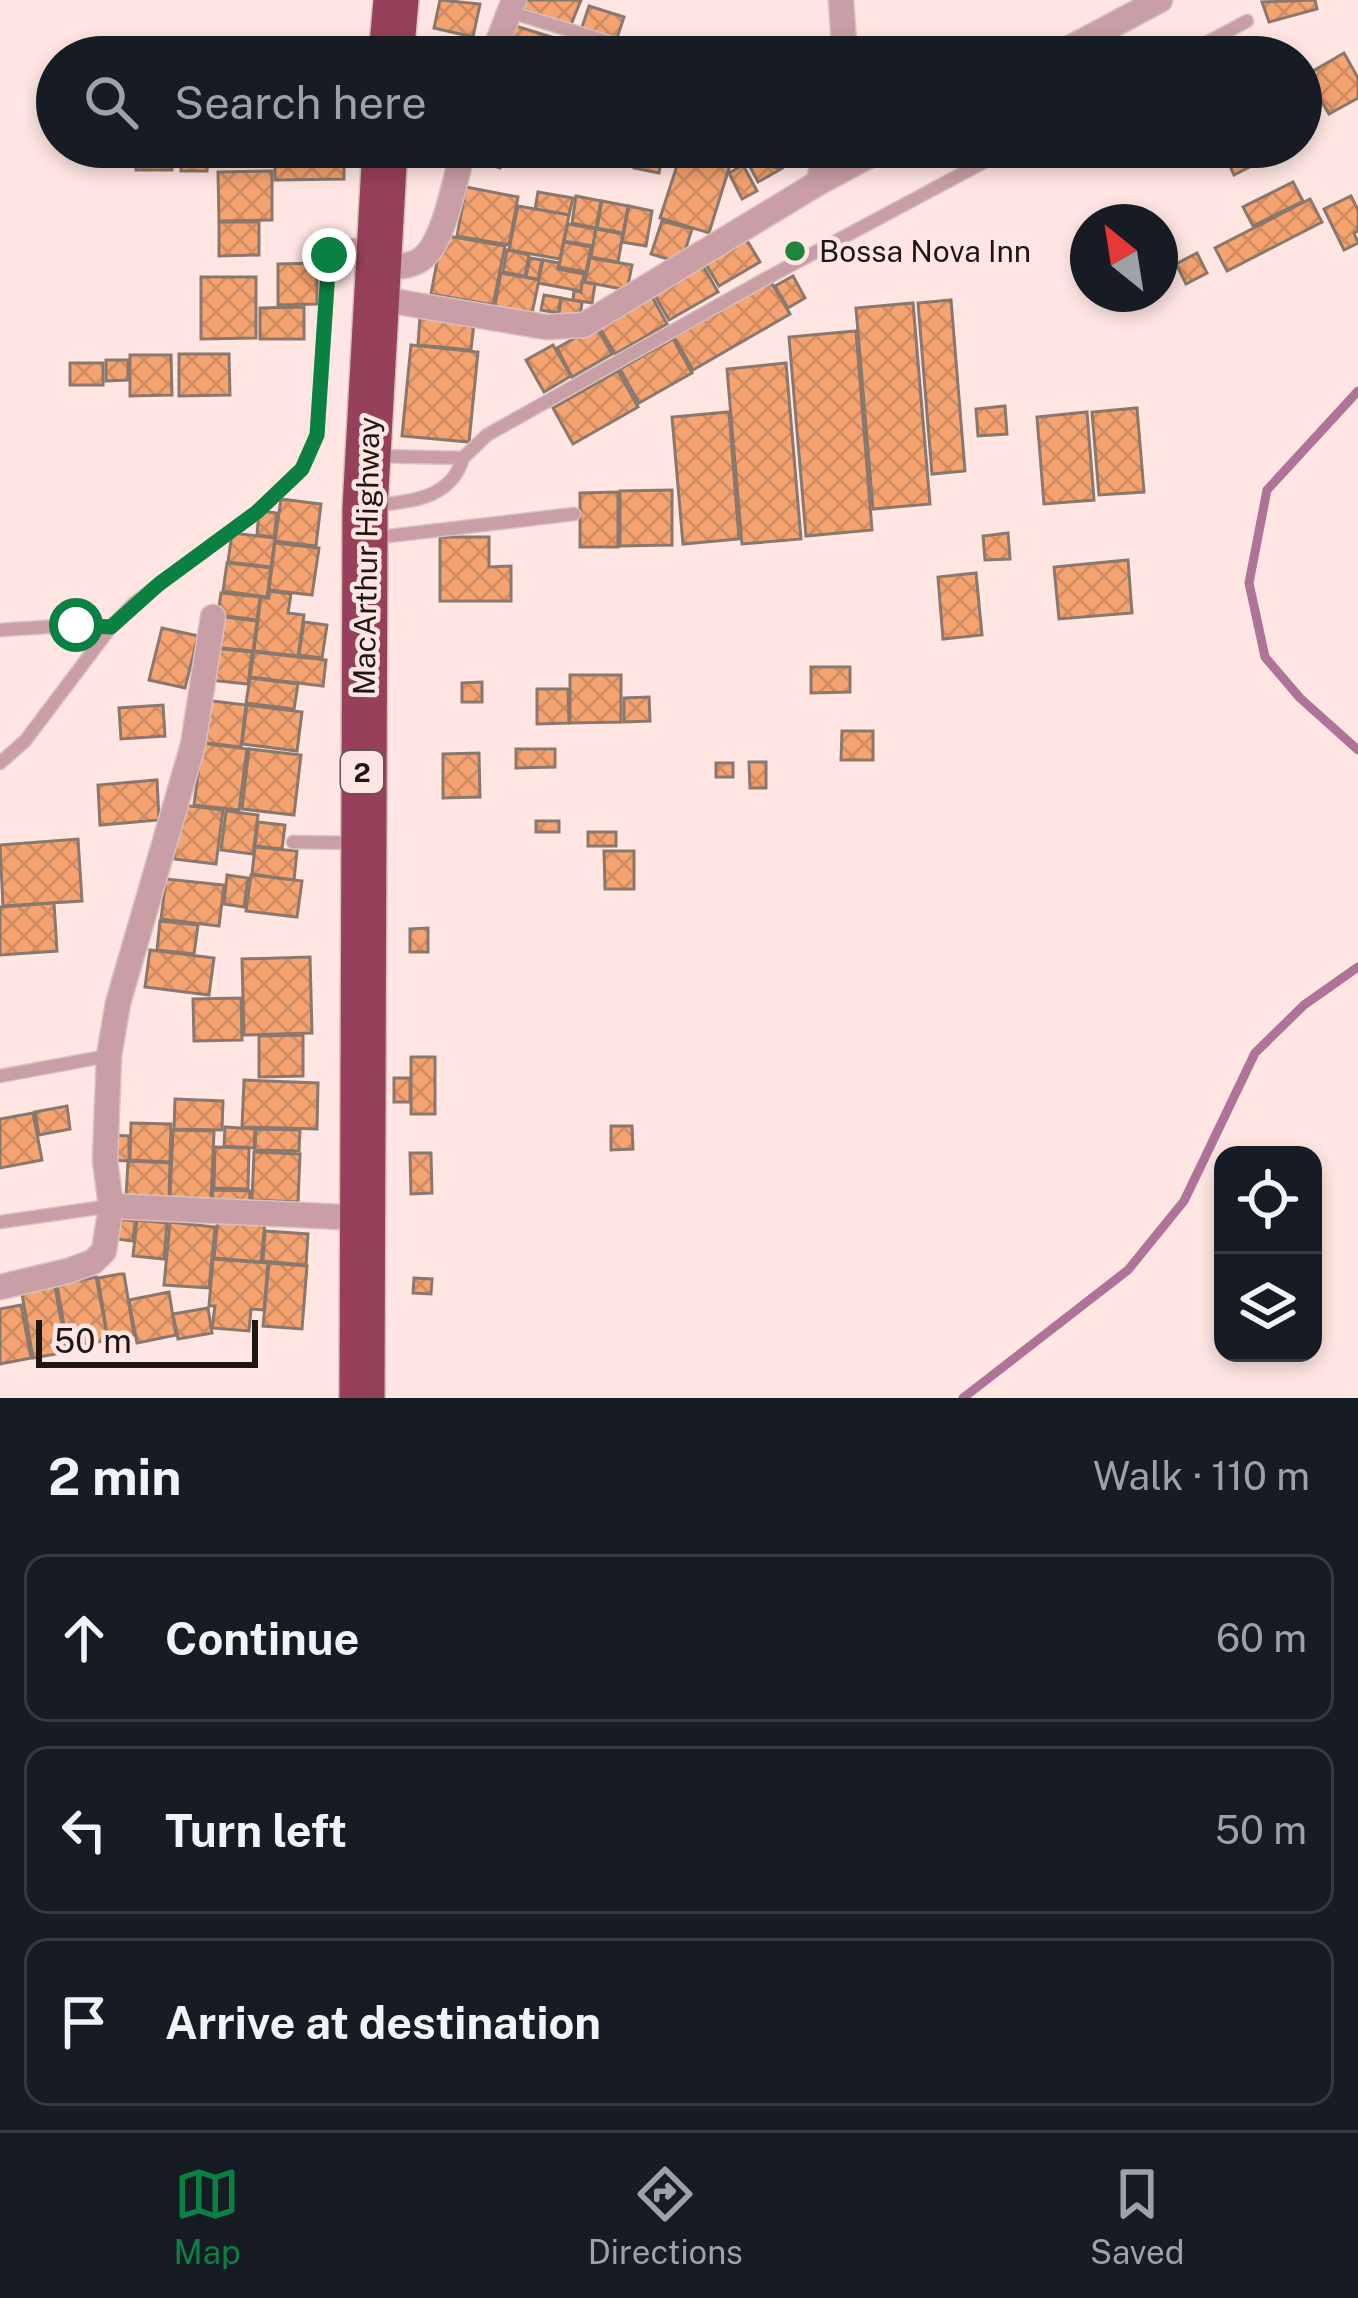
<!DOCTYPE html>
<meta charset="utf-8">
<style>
body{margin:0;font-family:"Public Sans",sans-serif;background:#242831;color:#f1f3f6}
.controls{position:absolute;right:36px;bottom:36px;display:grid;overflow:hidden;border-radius:24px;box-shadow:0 6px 18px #0003}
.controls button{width:108px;height:108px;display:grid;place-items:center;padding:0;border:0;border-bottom:3px solid #363941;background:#171b24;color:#f1f3f6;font:60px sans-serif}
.compass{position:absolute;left:1070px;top:204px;width:108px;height:108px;border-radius:50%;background:#171b24;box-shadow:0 6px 18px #0003;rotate:330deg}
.scale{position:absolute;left:36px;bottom:30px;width:222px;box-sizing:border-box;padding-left:12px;border:6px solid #1e1614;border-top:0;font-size:33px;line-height:42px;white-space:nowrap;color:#1e1614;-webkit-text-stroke:9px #ffe6e2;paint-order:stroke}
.stop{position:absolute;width:36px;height:36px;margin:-27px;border:9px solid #0b8043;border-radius:50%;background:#fff}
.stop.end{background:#0b8043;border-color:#fff;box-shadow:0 3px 12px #0008}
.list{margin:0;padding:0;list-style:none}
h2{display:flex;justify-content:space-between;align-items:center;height:156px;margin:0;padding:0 48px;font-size:51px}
h2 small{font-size:39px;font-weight:400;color:#9ea1a6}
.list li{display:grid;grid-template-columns:78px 1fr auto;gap:36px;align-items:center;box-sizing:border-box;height:168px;margin:0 24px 24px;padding:0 24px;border:3px solid #363941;border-radius:24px}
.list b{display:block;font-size:45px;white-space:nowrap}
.list em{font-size:39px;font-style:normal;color:#9ea1a6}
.icon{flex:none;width:66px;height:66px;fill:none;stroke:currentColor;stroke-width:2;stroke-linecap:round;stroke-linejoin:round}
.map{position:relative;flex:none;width:1358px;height:1398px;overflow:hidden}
.search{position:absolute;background:#171b24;box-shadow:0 6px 18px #0003;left:36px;right:36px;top:36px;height:132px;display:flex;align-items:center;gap:30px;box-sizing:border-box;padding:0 42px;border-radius:66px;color:#9ea1a6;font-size:45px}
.sheet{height:732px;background:#171b24}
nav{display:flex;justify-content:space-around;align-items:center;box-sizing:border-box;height:168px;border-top:3px solid #363941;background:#171b24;font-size:33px;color:#9ea1a6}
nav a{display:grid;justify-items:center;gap:6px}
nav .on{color:#0b8043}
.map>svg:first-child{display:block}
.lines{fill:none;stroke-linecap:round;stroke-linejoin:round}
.stream{stroke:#ae7397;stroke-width:9}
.building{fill:url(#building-cross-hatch);stroke:#8a786d;stroke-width:3}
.lane-casing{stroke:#d6c1bd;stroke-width:15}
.street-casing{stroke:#d6c1bd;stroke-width:27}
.highway-casing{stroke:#d6c1bd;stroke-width:48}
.lane{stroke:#c99ea7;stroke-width:12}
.street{stroke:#c99ea7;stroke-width:24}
.highway{stroke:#964159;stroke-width:45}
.route{stroke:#0b8043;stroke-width:15}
.poi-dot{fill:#1d863c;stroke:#ffe6e2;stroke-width:4.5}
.labels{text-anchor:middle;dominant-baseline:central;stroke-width:9;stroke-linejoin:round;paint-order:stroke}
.shield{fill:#ffe6e2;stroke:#625452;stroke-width:3}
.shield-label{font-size:27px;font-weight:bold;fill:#1e1614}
.poi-label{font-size:30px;fill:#1e1614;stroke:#ffe6e2;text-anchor:start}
.street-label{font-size:30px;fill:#1e1614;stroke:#ffe6e2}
</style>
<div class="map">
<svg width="1358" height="1398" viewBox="0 0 1358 1398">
<defs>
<pattern id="building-cross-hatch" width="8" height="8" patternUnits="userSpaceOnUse" patternTransform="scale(3)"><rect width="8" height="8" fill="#f5a471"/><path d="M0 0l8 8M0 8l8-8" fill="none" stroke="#d28c61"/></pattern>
</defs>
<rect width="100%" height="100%" fill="#ffe6e2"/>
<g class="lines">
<g class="stream">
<path d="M 1358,391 L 1267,490 L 1249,583 L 1265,657 L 1300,698 L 1358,750"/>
<path d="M 963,1398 L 1128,1270 L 1184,1201 L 1255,1053 L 1304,1005 L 1358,967"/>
</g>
</g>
<g class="building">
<path d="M 440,0 L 480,4 L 473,37 L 434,28 Z"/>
<path d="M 523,0 L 581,0 L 570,27 L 520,8 Z"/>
<path d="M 1315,0 L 1317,9 L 1269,22 L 1262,2 Z"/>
<path d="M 589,6 L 624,17 L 616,41 L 581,30 Z"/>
<path d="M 509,24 L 568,42 L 564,57 L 499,57 Z"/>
<path d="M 578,38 L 608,46 L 605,57 L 572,57 Z"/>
<path d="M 1344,53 L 1358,78 L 1358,98 L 1329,114 L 1306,75 Z"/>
<rect x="136" y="147" width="36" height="23"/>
<path d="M 275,147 L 344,147 L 344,179 L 275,180 Z"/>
<path d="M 469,147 L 506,147 L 500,168 L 465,158 Z"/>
<path d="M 638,147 L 664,147 L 659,173 L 634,168 Z"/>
<path d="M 724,147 L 775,147 L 770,162 Z"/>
<path d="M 1207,147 L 1247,147 L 1210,165 L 1202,149 Z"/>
<path d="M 1251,147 L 1259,162 L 1234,175 L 1227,160 Z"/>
<path d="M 682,150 L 730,165 L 709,233 L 660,218 Z"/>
<path d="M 181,155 L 208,155 L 207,171 L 181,171 Z"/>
<path d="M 746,159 L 781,169 L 758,182 Z"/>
<path d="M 743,165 L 757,191 L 742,199 L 729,173 Z"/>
<path d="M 272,171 L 272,220 L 219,221 L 218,172 Z"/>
<path d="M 1293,182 L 1303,201 L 1253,226 L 1243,207 Z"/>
<path d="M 466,187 L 518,197 L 509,245 L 457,236 Z"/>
<path d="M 538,192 L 573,198 L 569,215 L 535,209 Z"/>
<path d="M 576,196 L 601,201 L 596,228 L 572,223 Z"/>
<path d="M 1351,196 L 1358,210 L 1358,231 L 1354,233 L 1358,243 L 1344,250 L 1324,209 Z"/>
<path d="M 1310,199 L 1322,222 L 1227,271 L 1215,248 Z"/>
<path d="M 602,201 L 628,206 L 623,233 L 597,228 Z"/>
<path d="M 518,206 L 569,215 L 560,259 L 509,250 Z"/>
<path d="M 629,206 L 652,211 L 646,246 L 622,242 Z"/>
<path d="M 662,221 L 692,229 L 681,263 L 651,254 Z"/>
<path d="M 219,222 L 259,222 L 259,255 L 219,256 Z"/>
<path d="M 568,224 L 596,229 L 593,246 L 564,241 Z"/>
<path d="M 596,229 L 623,234 L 618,262 L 591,257 Z"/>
<path d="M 442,235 L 505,246 L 493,305 L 431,294 Z"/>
<path d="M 745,237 L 760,262 L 719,286 L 704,261 Z"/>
<path d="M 564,242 L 591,247 L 586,272 L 559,267 Z"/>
<path d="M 507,250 L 529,255 L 525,276 L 503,272 Z"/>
<path d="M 1197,253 L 1207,273 L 1186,284 L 1176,264 Z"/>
<path d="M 530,258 L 542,260 L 538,279 L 526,277 Z"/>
<path d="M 590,258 L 632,265 L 627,290 L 585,282 Z"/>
<path d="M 543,260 L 559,263 L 558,269 L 584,274 L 581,291 L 538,283 Z"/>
<path d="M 317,263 L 317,304 L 278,305 L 278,264 Z"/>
<path d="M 702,264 L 718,292 L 669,320 L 653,292 Z"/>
<path d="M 501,273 L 539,280 L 531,318 L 494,311 Z"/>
<path d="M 793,276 L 805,298 L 788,308 L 775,286 Z"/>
<path d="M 201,277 L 256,277 L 256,338 L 201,339 Z"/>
<path d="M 582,282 L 595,284 L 592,303 L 573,300 L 574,291 L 581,292 Z"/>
<path d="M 771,282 L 790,314 L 693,370 L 674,337 Z"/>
<path d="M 650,293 L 667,324 L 615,354 L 597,323 Z"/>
<path d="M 544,295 L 561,298 L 558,313 L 541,310 Z"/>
<path d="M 561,298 L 582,302 L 580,318 L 559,314 Z"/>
<path d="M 951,300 L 965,471 L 932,474 L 918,303 Z"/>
<path d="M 913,303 L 930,504 L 873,509 L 856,308 Z"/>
<path d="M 304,307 L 304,339 L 260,339 L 260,308 Z"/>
<path d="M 420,317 L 474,323 L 471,350 L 418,345 Z"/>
<path d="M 596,326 L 612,354 L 572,377 L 557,348 Z"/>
<path d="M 856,331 L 872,530 L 806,536 L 789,337 Z"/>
<path d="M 673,339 L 692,373 L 639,403 L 620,369 Z"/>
<path d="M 411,345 L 478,352 L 469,442 L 402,436 Z"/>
<path d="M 553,345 L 571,376 L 544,392 L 526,360 Z"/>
<path d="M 179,354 L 229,354 L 230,395 L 179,396 Z"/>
<path d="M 130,355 L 171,355 L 172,395 L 130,396 Z"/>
<path d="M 106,360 L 128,360 L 128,380 L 106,381 Z"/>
<rect x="70" y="363" width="33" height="22"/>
<path d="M 786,363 L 801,539 L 742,544 L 727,369 Z"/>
<path d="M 618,371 L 638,407 L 573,444 L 553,408 Z"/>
<path d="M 1005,406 L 1007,434 L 978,436 L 976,409 Z"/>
<path d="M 1137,408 L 1144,492 L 1099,495 L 1092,412 Z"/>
<path d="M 729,412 L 739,539 L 683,544 L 672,417 Z"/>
<path d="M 1087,412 L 1094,500 L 1044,504 L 1037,417 Z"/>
<path d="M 672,490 L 672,545 L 620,546 L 620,491 Z"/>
<path d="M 618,492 L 618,547 L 580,547 L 580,493 Z"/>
<path d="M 281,499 L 321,504 L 316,546 L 275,541 Z"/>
<path d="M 259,511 L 277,513 L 274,537 L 257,535 Z"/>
<path d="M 232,533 L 275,538 L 271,567 L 228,562 Z"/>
<path d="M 1008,533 L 1010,559 L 985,560 L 983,536 Z"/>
<path d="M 440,537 L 489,537 L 489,567 L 511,566 L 511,601 L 440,601 Z"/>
<path d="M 275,543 L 319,548 L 312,595 L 269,590 Z"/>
<path d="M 1128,560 L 1132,613 L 1059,619 L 1054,567 Z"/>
<path d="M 227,563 L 271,568 L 267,597 L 223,591 Z"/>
<path d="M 976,573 L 982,635 L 943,639 L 938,577 Z"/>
<path d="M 269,591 L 291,594 L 288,613 L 304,615 L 298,656 L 254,651 L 261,597 L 269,598 Z"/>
<path d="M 221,593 L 260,597 L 257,620 L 218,615 Z"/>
<path d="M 217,616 L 257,621 L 253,651 L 213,647 Z"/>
<path d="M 304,622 L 327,625 L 322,658 L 299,655 Z"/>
<path d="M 162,628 L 198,636 L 185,688 L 149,680 Z"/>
<path d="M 213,648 L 252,652 L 248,684 L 209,680 Z"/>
<path d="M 254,652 L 326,660 L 323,686 L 250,677 Z"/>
<path d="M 811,667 L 850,667 L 850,692 L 811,693 Z"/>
<path d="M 570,675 L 621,675 L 621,722 L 570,723 Z"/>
<path d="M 250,678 L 298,684 L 294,709 L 246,703 Z"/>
<path d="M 482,682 L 482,702 L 462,702 L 462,683 Z"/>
<path d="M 537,689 L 568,689 L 569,723 L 537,724 Z"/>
<path d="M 649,697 L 650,721 L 624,722 L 624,698 Z"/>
<path d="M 204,700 L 246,705 L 241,747 L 198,742 Z"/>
<path d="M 163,705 L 165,736 L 121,739 L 119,708 Z"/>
<path d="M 247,705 L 302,712 L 297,751 L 242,744 Z"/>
<path d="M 842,731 L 873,731 L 873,760 L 841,760 Z"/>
<path d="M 202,743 L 247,749 L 239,810 L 194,805 Z"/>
<path d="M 249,749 L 301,755 L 294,815 L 242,809 Z"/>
<path d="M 516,749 L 555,749 L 555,767 L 516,768 Z"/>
<path d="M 479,753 L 480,797 L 443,798 L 443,754 Z"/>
<path d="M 749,762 L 766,762 L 766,788 L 750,788 Z"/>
<rect x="716" y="763" width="17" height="14"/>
<path d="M 157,780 L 159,820 L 100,825 L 98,785 Z"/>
<path d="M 181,805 L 223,810 L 216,864 L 174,859 Z"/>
<path d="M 226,811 L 258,815 L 253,854 L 221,850 Z"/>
<rect x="536" y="821" width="23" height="11"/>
<path d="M 258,822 L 285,825 L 282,849 L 255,846 Z"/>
<rect x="588" y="832" width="28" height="14"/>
<path d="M 78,839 L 82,901 L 3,906 L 0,845 Z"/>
<path d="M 255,847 L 297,851 L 294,880 L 252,874 Z"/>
<path d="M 604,851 L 634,851 L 634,889 L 605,889 Z"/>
<path d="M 227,875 L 248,878 L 244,907 L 224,904 Z"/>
<path d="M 251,875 L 302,881 L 297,917 L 246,911 Z"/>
<path d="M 166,879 L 224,885 L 219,926 L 161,919 Z"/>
<path d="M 54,903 L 57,951 L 0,955 L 0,907 Z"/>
<path d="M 160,921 L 198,925 L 194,954 L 157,950 Z"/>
<path d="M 428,928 L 428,952 L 410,952 L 410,929 Z"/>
<path d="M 150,950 L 214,958 L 209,995 L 145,987 Z"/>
<path d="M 310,957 L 312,1033 L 244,1035 L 242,959 Z"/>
<path d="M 241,998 L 242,1040 L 194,1041 L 193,999 Z"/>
<path d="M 303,1035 L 303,1076 L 259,1077 L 259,1036 Z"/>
<rect x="411" y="1057" width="24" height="57"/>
<rect x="394" y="1078" width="16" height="24"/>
<path d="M 244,1080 L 318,1083 L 317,1129 L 242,1127 Z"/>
<path d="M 175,1099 L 223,1101 L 222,1130 L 174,1129 Z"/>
<path d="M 67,1106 L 70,1129 L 39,1135 L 35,1112 Z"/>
<path d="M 33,1113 L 42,1160 L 0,1168 L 0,1119 Z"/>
<path d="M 131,1123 L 171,1124 L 170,1162 L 130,1160 Z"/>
<path d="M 611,1126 L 632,1126 L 633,1149 L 611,1150 Z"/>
<path d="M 225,1127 L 255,1129 L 254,1148 L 224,1146 Z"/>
<path d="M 256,1129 L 300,1130 L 299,1151 L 255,1150 Z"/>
<path d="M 173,1130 L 214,1131 L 211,1200 L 170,1198 Z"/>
<path d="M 108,1135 L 129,1136 L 129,1161 L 108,1160 Z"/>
<path d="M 215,1147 L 249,1148 L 248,1189 L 214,1188 Z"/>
<path d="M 254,1152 L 300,1154 L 298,1202 L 252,1200 Z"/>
<path d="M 410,1153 L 431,1153 L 432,1193 L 411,1194 Z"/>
<path d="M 128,1161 L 170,1163 L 169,1199 L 126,1197 Z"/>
<path d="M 213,1190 L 250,1191 L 249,1207 L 212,1206 Z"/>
<path d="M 218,1218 L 265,1222 L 261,1262 L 214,1258 Z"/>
<path d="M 119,1219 L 135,1221 L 133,1241 L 117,1239 Z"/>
<path d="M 137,1220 L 167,1223 L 164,1259 L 133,1256 Z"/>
<path d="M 170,1222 L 215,1227 L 209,1288 L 164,1285 Z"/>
<path d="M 265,1231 L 308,1234 L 306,1265 L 263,1261 Z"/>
<path d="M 213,1259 L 268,1263 L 264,1310 L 251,1309 L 249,1331 L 212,1328 L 215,1306 L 209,1306 Z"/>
<path d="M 269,1263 L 307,1266 L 302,1329 L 263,1326 Z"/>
<path d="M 120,1274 L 124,1274 L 134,1335 L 108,1340 L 98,1278 Z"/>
<path d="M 96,1277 L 108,1340 L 68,1348 L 57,1285 Z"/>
<path d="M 414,1278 L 432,1279 L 431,1294 L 413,1293 Z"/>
<path d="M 54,1282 L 67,1352 L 33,1358 L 21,1288 Z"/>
<path d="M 169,1292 L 176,1335 L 137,1343 L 129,1300 Z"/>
<path d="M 21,1305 L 31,1358 L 0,1364 L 0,1309 Z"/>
<path d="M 208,1308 L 212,1333 L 178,1339 L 173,1314 Z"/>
</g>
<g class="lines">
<defs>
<g id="lane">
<path d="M 510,12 L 609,42"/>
<path d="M 1180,57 L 1247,21"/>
<path d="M 374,456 L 463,458 L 487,435 L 767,278 L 1012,147"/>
<path d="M 372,506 C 409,501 451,500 463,458"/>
<path d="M 372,538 L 574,514"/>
<path d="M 0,630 L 77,625 L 111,627"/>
<path d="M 0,763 L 25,741 L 111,627 L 134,603 L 257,512 L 302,469 L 317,435 L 329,255 L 341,245 L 371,245"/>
<path d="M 293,842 L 354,843"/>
<path d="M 0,1076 L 108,1056"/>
<path d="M 0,1222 L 111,1206"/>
</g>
<g id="street">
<path d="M 841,0 L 845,57"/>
<path d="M 492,57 L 514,0"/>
<path d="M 1053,57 L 1160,0"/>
<path d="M 818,183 L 828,147"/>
<path d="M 376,269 C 391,267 412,268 424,257 C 445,239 456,175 464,147"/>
<path d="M 375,298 L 546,327 L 584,325 L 818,183 L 885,147"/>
<path d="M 111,1206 L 362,1218"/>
<path d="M 0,1287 L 68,1271 L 93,1262 L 104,1251 L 111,1206 L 105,1160 L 109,1056 L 118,1003 L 193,745 L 213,617"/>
</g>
<g id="highway">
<path d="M 391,57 L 396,0"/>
<path d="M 362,1398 L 365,508 L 385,147"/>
</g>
</defs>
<use href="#lane" class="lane-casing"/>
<use href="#street" class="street-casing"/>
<use href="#highway" class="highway-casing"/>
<use href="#lane" class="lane"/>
<use href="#street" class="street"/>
<use href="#highway" class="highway"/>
</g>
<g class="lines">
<path class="route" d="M 76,625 L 111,627 L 159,584 L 257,512 L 302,469 L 317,435 L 329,255"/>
</g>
<circle class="poi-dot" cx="795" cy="251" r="12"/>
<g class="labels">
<rect class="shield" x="341" y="751" width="42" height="42" rx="9"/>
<g class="shield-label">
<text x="362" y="772">2</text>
</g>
<g class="poi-label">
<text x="819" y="251">Bossa Nova Inn</text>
</g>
<g class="street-label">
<text transform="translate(366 556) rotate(-89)">MacArthur Highway</text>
</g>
</g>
</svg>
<div class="controls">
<button><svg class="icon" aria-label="locate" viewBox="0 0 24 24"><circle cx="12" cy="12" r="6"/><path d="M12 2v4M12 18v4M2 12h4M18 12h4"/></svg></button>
<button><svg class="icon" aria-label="layers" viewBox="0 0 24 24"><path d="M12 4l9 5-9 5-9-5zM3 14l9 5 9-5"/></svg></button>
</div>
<svg class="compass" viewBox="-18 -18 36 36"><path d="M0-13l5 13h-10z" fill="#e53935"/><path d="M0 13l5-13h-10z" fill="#9ea1a6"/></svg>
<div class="scale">50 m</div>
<div class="stop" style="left:76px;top:625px"></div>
<div class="stop end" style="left:329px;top:255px"></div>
<div class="search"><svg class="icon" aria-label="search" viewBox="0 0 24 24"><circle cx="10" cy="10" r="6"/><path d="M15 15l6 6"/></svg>Search here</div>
</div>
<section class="sheet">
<h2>2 min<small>Walk · 110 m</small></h2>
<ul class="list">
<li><svg class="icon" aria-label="ahead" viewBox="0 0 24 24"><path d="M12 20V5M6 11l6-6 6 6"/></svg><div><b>Continue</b></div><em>60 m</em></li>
<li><svg class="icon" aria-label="left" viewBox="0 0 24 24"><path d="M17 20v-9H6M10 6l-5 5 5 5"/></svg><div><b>Turn left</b></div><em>50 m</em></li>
<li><svg class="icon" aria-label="arrive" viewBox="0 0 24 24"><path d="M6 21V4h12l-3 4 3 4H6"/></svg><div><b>Arrive at destination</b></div></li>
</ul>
</section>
<nav>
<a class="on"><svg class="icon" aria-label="map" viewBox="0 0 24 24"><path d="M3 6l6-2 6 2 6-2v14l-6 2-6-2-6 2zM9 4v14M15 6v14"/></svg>Map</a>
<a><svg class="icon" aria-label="directions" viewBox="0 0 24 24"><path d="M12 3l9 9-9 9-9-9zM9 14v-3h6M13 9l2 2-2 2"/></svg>Directions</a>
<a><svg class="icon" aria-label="saved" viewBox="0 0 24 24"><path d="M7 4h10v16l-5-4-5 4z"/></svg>Saved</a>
</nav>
